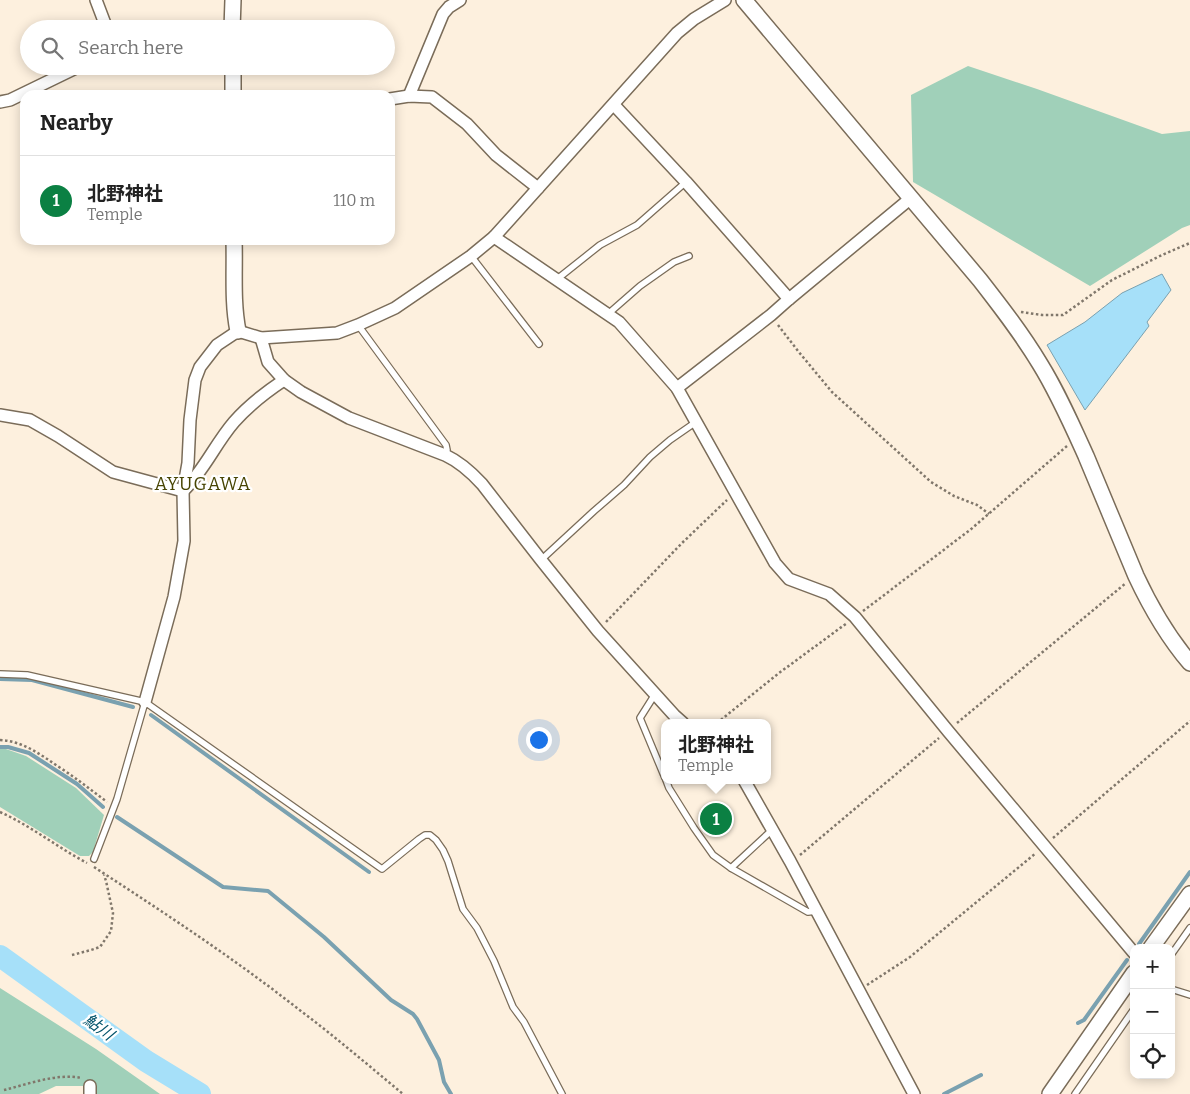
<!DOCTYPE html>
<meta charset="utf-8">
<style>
body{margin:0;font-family:Bitter,"Noto Sans JP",serif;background:#f6f6f6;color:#222}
.controls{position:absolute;right:15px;bottom:15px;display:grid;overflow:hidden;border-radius:10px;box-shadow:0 2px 12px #0003}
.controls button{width:45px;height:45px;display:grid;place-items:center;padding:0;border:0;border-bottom:1px solid #e0e0e0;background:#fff;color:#222;font:25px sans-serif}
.you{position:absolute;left:538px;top:739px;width:18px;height:18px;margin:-12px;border:4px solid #fff;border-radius:50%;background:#1a73e8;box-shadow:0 0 0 8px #1a73e833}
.badge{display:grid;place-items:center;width:32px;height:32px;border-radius:50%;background:#0b8043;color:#fff;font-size:16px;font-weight:700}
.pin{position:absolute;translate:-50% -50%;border:2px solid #fff;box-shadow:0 1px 5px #0006}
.popup{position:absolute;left:661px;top:719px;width:110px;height:65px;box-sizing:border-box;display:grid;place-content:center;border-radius:10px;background:#fff;filter:drop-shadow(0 1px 4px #0005);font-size:16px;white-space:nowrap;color:#767676}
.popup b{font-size:19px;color:#222}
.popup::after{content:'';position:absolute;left:50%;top:100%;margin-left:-10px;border:10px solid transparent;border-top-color:#fff}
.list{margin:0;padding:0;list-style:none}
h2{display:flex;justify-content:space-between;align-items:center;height:65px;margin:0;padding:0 20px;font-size:21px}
h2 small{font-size:16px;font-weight:400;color:#767676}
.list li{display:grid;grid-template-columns:32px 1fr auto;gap:15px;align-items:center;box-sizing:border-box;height:90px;padding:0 20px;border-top:1px solid #e0e0e0}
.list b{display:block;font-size:19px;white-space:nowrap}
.list p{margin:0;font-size:16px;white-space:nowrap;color:#767676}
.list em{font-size:16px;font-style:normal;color:#767676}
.icon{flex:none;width:28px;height:28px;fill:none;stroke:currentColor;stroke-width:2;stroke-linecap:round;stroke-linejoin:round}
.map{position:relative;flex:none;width:1190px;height:1094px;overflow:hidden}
.search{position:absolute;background:#fff;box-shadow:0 2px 12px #0003;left:20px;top:20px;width:375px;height:55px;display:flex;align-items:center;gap:12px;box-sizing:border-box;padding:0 18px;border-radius:28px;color:#767676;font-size:19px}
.panel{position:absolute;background:#fff;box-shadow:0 2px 12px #0003;left:20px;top:90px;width:375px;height:155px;border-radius:15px}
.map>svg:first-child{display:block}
.green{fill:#a0d0b9}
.water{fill:#a6e0f9;stroke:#7aa1b0}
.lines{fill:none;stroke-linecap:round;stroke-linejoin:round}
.stream{stroke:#7aa1b0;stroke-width:4}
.river{stroke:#a6e0f9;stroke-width:22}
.service-casing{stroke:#7a6c59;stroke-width:8}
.minor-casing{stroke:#7a6c59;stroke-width:14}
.tertiary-casing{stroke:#7a6c59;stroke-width:18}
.path{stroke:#80776b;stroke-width:2.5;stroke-dasharray:2.5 2.5;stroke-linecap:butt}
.service{stroke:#fff;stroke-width:5.5}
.minor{stroke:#fff;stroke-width:11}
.tertiary{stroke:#fff;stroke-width:15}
.labels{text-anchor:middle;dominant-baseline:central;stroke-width:4.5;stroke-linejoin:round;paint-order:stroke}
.water-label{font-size:16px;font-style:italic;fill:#00526a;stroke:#fff}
.quarter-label{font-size:18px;letter-spacing:1px;fill:#474402;stroke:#fff}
</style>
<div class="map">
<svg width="1190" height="1094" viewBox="0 0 1190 1094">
<rect width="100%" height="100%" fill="#fdf0de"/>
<g class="green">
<path d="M 968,66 L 1037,89 L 1162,134 L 1190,131 L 1190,225 L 1182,228 L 1090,286 L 913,182 L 911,95 Z"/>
<path d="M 0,749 L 6,749 L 26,756 L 76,788 L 104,815 L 93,852 L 89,856 L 80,856 L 0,807 Z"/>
<path d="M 0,988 L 96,1049 L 160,1094 L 95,1094 L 95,1086 L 56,1086 L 39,1094 L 0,1094 Z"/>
</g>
<path class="water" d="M 1162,274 L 1171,290 L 1147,322 L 1149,326 L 1085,410 L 1047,345 L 1085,322 L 1122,293 Z"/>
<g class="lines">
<g class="stream">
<path d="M 0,679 L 32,680 L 133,707"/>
<path d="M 151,715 L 369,872"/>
<path d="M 0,747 L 8,747 L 29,753 L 77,784 L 103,807"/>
<path d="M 117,817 L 223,887 L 268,891 L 324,937 L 391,1000 L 413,1014 L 417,1019 L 439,1060 L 444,1082 L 451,1094"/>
<path d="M 1139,944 L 1190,872"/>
<path d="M 1078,1023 L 1084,1020 L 1127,960"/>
<path d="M 944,1094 L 981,1075"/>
</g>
<path class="river" d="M 0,956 L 146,1061 L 200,1094"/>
<defs>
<g id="service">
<path d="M 471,256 L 539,344"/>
<path d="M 556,280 L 600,245 L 637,225 L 686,182"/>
<path d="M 608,314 L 640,286 L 674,262 L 689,256"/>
<path d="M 358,325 L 446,445 L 447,450 L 445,455"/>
<path d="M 541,560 L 594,511 L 624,485 L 650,457 L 670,440 L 696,422"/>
<path d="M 0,674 L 27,675 L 145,702 L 382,869 L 419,839 L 425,835 L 430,835 L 436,840 L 443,850 L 448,861 L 463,909 L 477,928 L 494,961 L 513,1007 L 524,1022 L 562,1094"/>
<path d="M 656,695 L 652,699 L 640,718 L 665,778"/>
<path d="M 666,780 L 669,788 L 694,828 L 713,855 L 731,868 L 808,912 L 817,911"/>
<path d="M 94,859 L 117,799 L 145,702"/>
<path d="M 731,868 L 772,830"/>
<path d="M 1171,955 L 1190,928"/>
<path d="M 1171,989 L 1190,995"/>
<path d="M 1075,1094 L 1134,1009"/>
</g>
<g id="minor">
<path d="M 96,0 L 107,29"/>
<path d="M 212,29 L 232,26"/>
<path d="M 409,96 L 443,14 L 449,7 L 460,0"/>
<path d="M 390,99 L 409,96 L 432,97 L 467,124 L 496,155 L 538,188"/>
<path d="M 0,102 L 10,100 L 80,66"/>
<path d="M 614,105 L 686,182 L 789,299"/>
<path d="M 494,237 L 619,322 L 677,388 L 775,563 L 789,579 L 829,594 L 855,617 L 948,731 L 1134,953"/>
<path d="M 261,338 L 268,362 L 284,380 L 301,392 L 349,418 L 445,455 C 460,462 471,472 482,484 L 541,560 L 598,631 L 674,715 L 683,723"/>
<path d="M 677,388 L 771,315 L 789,299 L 911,198"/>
<path d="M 0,415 L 30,420 L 58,436 L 113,472 L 183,491 C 204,471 215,444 234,422 C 248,406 266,392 284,380"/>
<path d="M 145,702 L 174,597 L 184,541 L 183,491 L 188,463 L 190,420 L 195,380 L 200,367 L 217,345 L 238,331 L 261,338 L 337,333 L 358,325 L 395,308 L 471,256 L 494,237 L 677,33 L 694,19 L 725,0"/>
<path d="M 744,780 L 790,861 L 914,1094"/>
<path d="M 90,1086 L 90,1094"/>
</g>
<g id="tertiary">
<path d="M 744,0 L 980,280 C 1001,307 1022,334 1040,364 C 1058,393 1072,425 1086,456 C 1103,496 1119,536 1136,576 C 1151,608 1167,636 1190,663"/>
<path d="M 232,29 L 233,0"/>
<path d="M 233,66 L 233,95"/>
<path d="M 234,240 C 235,270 232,301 238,331"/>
<path d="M 1151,948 L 1190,894"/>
<path d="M 1050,1094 L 1134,973"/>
</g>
</defs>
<use href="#service" class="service-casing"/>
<use href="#minor" class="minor-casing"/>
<use href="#tertiary" class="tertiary-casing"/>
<g class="path">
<path d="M 1021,312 L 1042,315 L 1063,315 L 1112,280 L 1162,255 L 1190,243"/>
<path d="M 778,325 L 798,351 L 832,392 L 931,482 L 954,496 L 977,505 L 989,514"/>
<path d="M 863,611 L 970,530 L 1067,446"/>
<path d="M 606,622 L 682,543 L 727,500"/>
<path d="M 717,723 L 779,673 L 847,623"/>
<path d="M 957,723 L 1126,583"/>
<path d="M 0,740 C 23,741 41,755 59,767 C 76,778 91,790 107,802"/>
<path d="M 0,812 C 31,826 57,847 87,863"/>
<path d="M 1053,838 L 1190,721"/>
<path d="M 800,855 L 939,738"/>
<path d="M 94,867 C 163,912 232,957 297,1008 C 333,1035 368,1065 403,1094"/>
<path d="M 72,955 L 91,950 L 100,947 L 111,931 L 113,913 L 106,881 L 104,875"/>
<path d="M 867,985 L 910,957 L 1036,853"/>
<path d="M 4,1090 C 29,1084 56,1073 82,1078"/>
</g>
<use href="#service" class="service"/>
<use href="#minor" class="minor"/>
<use href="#tertiary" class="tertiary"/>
</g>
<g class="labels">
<g class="water-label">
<text transform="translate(99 1027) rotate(36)">鮎川</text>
</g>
<g class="quarter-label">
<text x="203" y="484">AYUGAWA</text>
</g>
</g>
</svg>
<div class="controls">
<button>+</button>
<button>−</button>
<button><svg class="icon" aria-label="locate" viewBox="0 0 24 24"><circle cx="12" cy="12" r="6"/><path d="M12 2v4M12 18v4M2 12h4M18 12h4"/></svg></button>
</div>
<div class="you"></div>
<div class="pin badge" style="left:716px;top:819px">1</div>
<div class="popup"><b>北野神社</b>Temple</div>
<div class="search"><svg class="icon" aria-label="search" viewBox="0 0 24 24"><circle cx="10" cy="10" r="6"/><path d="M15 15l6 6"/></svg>Search here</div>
<section class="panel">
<h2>Nearby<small></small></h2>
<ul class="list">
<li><span class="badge">1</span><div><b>北野神社</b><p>Temple</p></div><em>110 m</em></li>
</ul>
</section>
</div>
